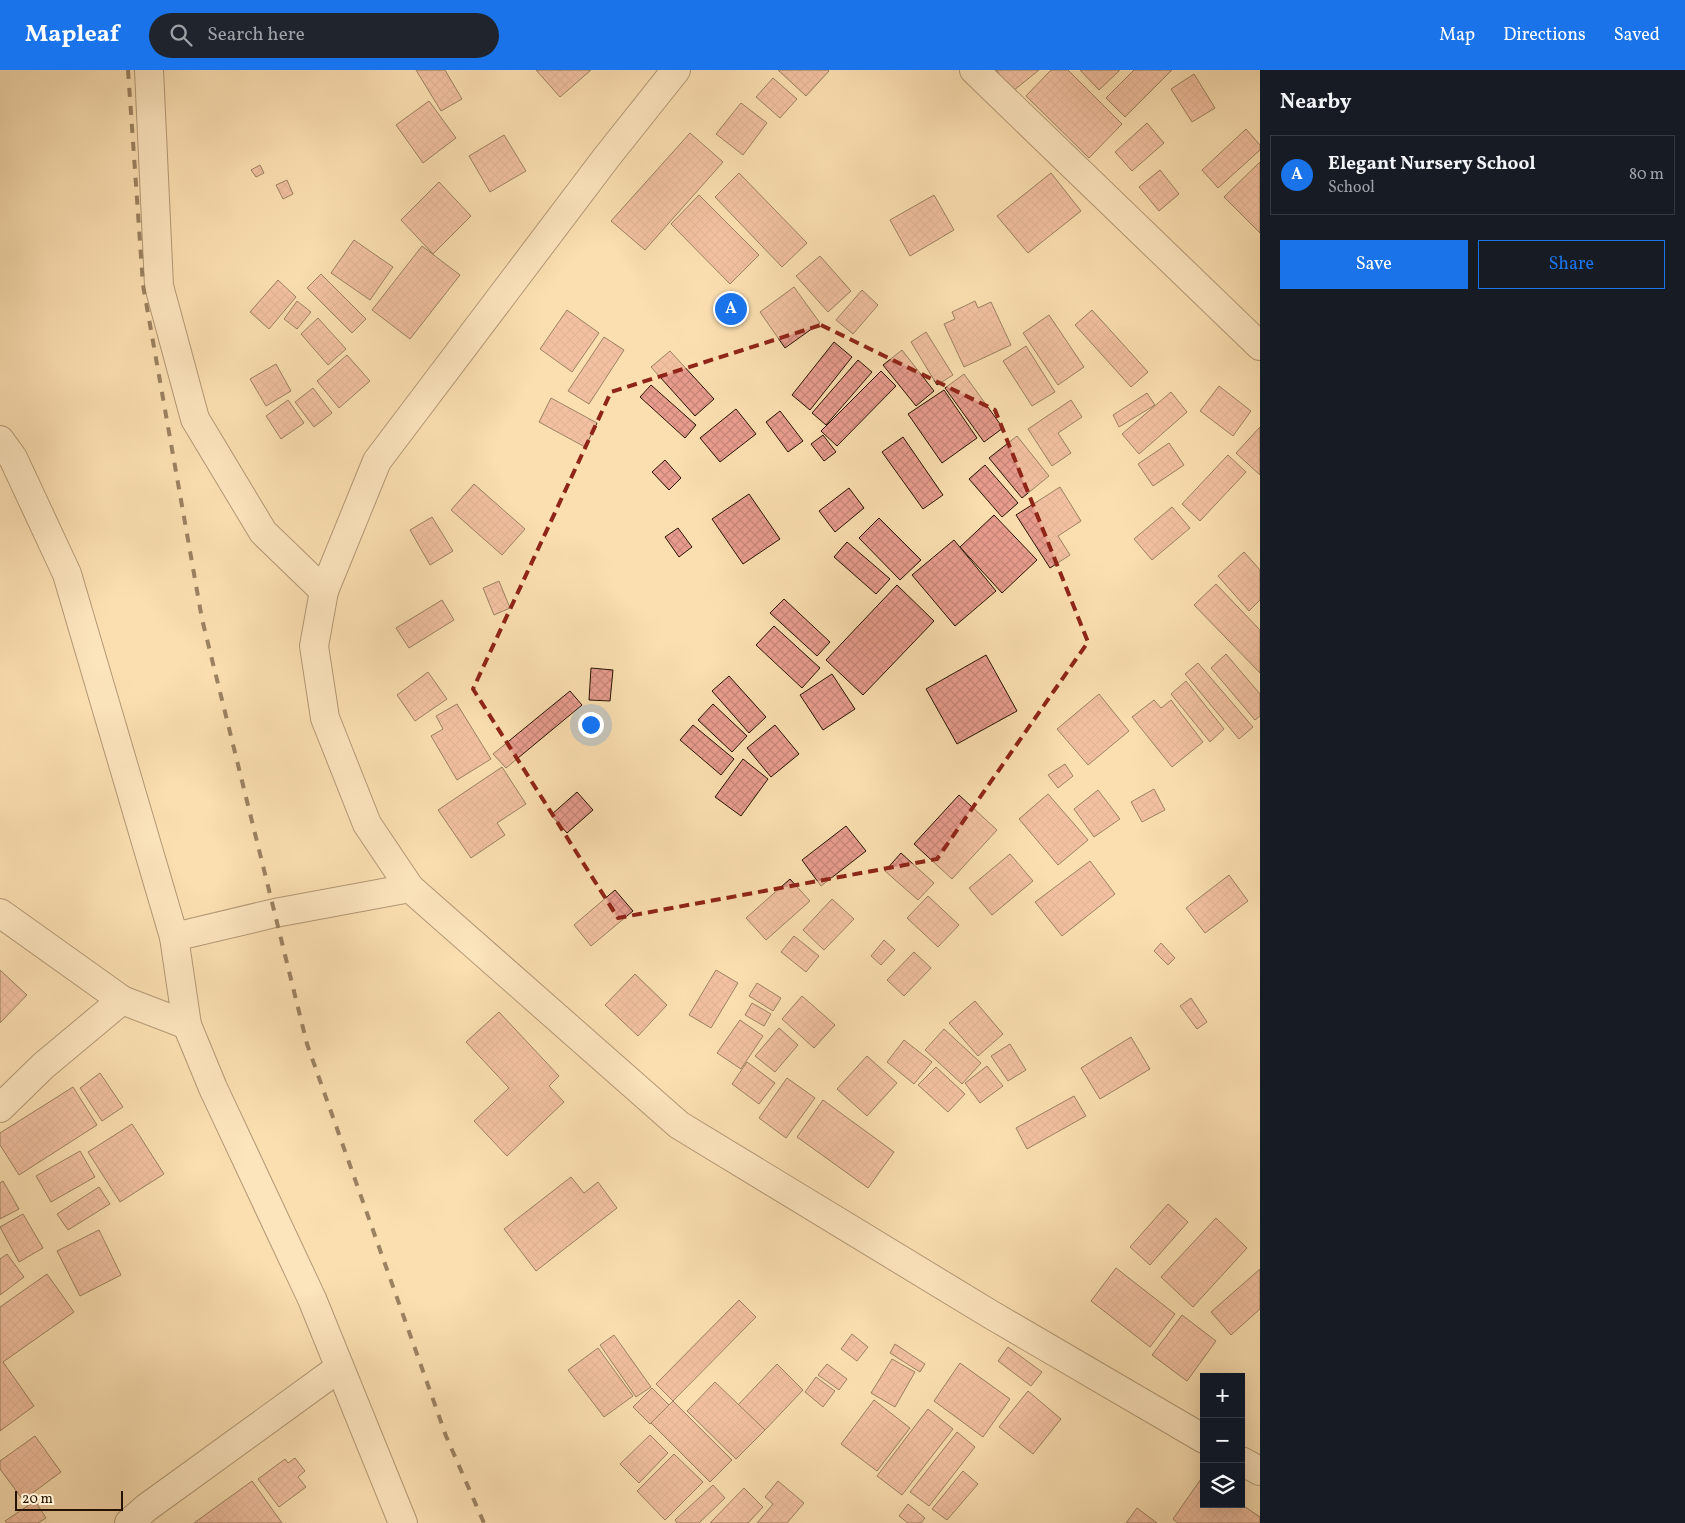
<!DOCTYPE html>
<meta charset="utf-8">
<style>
body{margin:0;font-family:Vollkorn,serif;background:#20242c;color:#f1f3f6}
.controls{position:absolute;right:15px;bottom:15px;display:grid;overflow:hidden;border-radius:0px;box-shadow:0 5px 20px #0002}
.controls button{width:45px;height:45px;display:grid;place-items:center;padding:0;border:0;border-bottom:1px solid #363941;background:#171b24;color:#f1f3f6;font:25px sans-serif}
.scale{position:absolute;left:15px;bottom:12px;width:108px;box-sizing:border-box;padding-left:5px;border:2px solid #261301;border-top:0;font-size:14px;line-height:18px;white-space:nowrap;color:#261301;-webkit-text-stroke:4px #fceacc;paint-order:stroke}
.you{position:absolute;left:590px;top:654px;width:18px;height:18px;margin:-12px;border:4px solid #fff;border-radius:50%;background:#1a73e8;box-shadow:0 0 0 8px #1a73e833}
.badge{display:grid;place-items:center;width:32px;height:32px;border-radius:50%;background:#1a73e8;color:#fff;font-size:16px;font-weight:700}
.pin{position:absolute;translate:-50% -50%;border:2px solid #fff;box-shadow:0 1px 5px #0006}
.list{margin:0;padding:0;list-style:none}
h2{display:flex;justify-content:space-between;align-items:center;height:65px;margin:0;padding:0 20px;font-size:21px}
h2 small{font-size:16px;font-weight:400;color:#9ea1a6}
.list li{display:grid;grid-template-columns:32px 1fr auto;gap:15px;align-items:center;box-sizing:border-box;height:80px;margin:0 10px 10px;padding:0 10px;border:1px solid #363941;border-radius:0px}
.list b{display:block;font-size:19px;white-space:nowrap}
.list p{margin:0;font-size:16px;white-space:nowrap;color:#9ea1a6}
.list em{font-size:16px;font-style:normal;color:#9ea1a6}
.actions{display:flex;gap:10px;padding:15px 20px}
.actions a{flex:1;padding:11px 0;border:1px solid #1a73e8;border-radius:0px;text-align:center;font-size:18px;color:#1a73e8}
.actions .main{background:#1a73e8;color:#fff}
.icon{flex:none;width:28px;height:28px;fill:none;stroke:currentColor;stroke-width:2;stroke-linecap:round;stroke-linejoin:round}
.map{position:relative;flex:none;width:1260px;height:1453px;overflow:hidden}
header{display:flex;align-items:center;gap:30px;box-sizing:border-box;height:70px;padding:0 25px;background:#1a73e8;color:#fff}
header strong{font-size:24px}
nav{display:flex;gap:28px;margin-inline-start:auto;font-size:18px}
.search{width:350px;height:45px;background:#20242c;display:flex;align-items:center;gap:12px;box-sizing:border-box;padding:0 18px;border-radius:28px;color:#9ea1a6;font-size:19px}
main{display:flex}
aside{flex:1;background:#171b24}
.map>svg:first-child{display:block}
.building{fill:url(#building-cross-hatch);stroke:#261301}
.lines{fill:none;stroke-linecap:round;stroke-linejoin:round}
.street-casing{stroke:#5b462d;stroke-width:30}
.street{stroke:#fceacc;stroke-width:28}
.rail{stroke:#261301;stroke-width:4;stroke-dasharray:9 9;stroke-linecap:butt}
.marked{fill:none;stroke:#8f2418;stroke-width:4;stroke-dasharray:10 6;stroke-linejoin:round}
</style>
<header>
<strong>Mapleaf</strong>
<div class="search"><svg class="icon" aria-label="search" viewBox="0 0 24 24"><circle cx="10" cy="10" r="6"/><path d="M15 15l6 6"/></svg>Search here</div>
<nav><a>Map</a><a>Directions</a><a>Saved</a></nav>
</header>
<main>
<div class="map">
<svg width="1260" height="1453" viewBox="0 0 1260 1453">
<defs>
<pattern id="building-cross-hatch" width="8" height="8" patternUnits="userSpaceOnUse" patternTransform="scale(1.25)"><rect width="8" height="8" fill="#e99d8e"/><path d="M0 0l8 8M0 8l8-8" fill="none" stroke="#c88679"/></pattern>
</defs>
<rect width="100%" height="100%" fill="#fbdfb1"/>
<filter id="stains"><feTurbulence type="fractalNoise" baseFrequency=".004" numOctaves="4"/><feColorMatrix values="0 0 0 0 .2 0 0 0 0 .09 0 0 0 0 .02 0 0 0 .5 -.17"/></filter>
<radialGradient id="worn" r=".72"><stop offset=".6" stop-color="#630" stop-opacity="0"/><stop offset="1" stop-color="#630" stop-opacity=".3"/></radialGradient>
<g class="building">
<path d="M 416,0 L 445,0 L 462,29 L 441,41 Z"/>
<path d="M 536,0 L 591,0 L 560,27 Z"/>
<path d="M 778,0 L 828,0 L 829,1 L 806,26 Z"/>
<path d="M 996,0 L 1039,0 L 1013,21 Z"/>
<path d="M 1051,0 L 1068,0 L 1122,54 L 1089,88 L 1026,26 Z"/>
<path d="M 1080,0 L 1120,0 L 1099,20 Z"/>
<path d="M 1134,0 L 1172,0 L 1125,47 L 1106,28 Z"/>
<path d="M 1194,4 L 1215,38 L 1192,52 L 1171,19 Z"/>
<path d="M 773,8 L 797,29 L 780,48 L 756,27 Z"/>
<path d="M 429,31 L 456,68 L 423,93 L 396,55 Z"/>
<path d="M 741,33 L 767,53 L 743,85 L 716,64 Z"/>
<path d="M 1147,53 L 1164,73 L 1132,101 L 1115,82 Z"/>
<path d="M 1246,59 L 1260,75 L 1260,80 L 1218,118 L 1202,100 Z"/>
<path d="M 690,63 L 723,92 L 645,180 L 611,151 Z"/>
<path d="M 504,65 L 526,101 L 490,122 L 469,86 Z"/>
<path d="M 1260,92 L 1260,163 L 1224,127 Z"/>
<path d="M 260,95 L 264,103 L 256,107 L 251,100 Z"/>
<path d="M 1160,100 L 1179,124 L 1159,141 L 1139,117 Z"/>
<path d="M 739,103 L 807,173 L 782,197 L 715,127 Z"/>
<path d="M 1051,103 L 1081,141 L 1028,183 L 997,146 Z"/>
<path d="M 287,110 L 293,124 L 283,129 L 276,115 Z"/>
<path d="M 439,112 L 471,146 L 433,184 L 401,150 Z"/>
<path d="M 699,125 L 759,185 L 730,214 L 671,154 Z"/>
<path d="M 934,125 L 954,160 L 910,186 L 890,150 Z"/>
<path d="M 354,170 L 393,197 L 370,230 L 331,203 Z"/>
<path d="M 422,176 L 460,205 L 410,269 L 372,240 Z"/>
<path d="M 820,186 L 851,221 L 828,242 L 796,206 Z"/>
<path d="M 321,204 L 366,249 L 352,263 L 307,218 Z"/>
<path d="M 278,210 L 296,227 L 269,259 L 250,242 Z"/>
<path d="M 794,217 L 820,253 L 785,278 L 760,242 Z"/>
<path d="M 862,220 L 878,235 L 853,264 L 836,250 Z"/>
<path d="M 297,231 L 311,242 L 297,259 L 284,249 Z"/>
<path d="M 975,231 L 978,238 L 991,232 L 1011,275 L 964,297 L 944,254 L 955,249 L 952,242 Z"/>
<path d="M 567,240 L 599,263 L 572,302 L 540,279 Z"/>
<path d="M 1092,240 L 1148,302 L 1131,317 L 1075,255 Z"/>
<path d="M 1049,245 L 1084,297 L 1058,315 L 1023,263 Z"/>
<path d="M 318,248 L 346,279 L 328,295 L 301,264 Z"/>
<path d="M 926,262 L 953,305 L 937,315 L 911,272 Z"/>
<path d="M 604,267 L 624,280 L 589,334 L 568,321 Z"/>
<path d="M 834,272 L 852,287 L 810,340 L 792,325 Z"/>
<path d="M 1026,276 L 1055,322 L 1032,336 L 1003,291 Z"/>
<path d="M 902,280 L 934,321 L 916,336 L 883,295 Z"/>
<path d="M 670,281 L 714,329 L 695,346 L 651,297 Z"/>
<path d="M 347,285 L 370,311 L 339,338 L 317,311 Z"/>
<path d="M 858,290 L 872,302 L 826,355 L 812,343 Z"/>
<path d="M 276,294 L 291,321 L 266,336 L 250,309 Z"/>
<path d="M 881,301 L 896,316 L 837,376 L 821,361 Z"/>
<path d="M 964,304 L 1003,358 L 984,372 L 945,318 Z"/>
<path d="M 651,315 L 696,355 L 685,368 L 640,327 Z"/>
<path d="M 1219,316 L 1251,341 L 1233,366 L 1200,341 Z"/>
<path d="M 313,318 L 332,343 L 314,357 L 295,332 Z"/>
<path d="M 944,320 L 977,368 L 942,393 L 908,344 Z"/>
<path d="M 1171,322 L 1187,342 L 1139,384 L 1122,364 Z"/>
<path d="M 1147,323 L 1155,335 L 1119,357 L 1113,345 Z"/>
<path d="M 551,328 L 597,353 L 585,377 L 539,352 Z"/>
<path d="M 288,330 L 304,353 L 281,369 L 266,346 Z"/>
<path d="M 1071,330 L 1082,347 L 1058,363 L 1071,383 L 1052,396 L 1028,359 Z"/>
<path d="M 736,339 L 756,364 L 720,392 L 700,368 Z"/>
<path d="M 780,341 L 803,371 L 788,382 L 766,352 Z"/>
<path d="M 1260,357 L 1260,405 L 1236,383 Z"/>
<path d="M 823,365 L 836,382 L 824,391 L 811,374 Z"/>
<path d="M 1017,366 L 1049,406 L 1022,428 L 989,388 Z"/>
<path d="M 903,367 L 943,425 L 923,439 L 882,382 Z"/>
<path d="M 1169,373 L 1184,395 L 1153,416 L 1138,394 Z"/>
<path d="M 1228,385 L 1246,402 L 1200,451 L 1182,434 Z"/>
<path d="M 665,390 L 681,408 L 669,420 L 652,402 Z"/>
<path d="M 985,395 L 1018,433 L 1002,447 L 969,409 Z"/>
<path d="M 474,414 L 525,459 L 502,485 L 451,440 Z"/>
<path d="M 1060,417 L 1081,451 L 1058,466 L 1070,485 L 1050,498 L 1016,445 Z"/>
<path d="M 849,418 L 864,438 L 835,462 L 819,441 Z"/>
<path d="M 749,424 L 780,469 L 743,494 L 712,449 Z"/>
<path d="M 1172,437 L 1190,458 L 1152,490 L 1134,469 Z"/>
<path d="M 994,445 L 1037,490 L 1002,523 L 960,477 Z"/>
<path d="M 432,447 L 453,481 L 430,495 L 410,460 Z"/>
<path d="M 879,448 L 921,490 L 900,510 L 859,468 Z"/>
<path d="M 678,458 L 692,477 L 679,487 L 665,467 Z"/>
<path d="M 954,470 L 996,521 L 955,556 L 912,505 Z"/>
<path d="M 847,472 L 890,509 L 876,524 L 834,487 Z"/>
<path d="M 1244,482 L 1260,500 L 1260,530 L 1249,541 L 1218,506 Z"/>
<path d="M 499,511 L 510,538 L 494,545 L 483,518 Z"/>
<path d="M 1216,514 L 1260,560 L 1260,603 L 1194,535 Z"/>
<path d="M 897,515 L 934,551 L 863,625 L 826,590 Z"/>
<path d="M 784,529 L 830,572 L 817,586 L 770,543 Z"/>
<path d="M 442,530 L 454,550 L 409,578 L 396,558 Z"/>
<path d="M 774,556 L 820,598 L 802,618 L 756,575 Z"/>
<path d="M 1226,584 L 1260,624 L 1260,646 L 1255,650 L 1211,598 Z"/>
<path d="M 986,585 L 1017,641 L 957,674 L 926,619 Z"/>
<path d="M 1198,593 L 1253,657 L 1239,669 L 1185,604 Z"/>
<path d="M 591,598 L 613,600 L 610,631 L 589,630 Z"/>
<path d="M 428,602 L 447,629 L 415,651 L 397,625 Z"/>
<path d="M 832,604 L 855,639 L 823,660 L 800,625 Z"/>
<path d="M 729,606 L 766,647 L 749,663 L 712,621 Z"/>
<path d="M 1186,611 L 1224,659 L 1210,672 L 1171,624 Z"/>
<path d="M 570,621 L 582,635 L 506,698 L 493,684 Z"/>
<path d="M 1099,624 L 1129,661 L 1088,695 L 1057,659 Z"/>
<path d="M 1154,630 L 1161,638 L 1171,630 L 1203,672 L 1172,697 L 1132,647 Z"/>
<path d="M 457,634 L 491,689 L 457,710 L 431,666 L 443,659 L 436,646 Z"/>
<path d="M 713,634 L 747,666 L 732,682 L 698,650 Z"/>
<path d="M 693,655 L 734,689 L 721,705 L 680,670 Z"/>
<path d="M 775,655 L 799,684 L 771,707 L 747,678 Z"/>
<path d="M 743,689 L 768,709 L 741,746 L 715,727 Z"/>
<path d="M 1065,694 L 1073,706 L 1058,718 L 1048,705 Z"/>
<path d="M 502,697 L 526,734 L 497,753 L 505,765 L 471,788 L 438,740 Z"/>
<path d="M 1154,719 L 1165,740 L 1142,752 L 1131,732 Z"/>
<path d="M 1098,720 L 1120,749 L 1094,767 L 1074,739 Z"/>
<path d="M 577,722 L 593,740 L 567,763 L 551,745 Z"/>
<path d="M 1048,724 L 1088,770 L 1058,795 L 1019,749 Z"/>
<path d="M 959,725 L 997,760 L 952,809 L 914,774 Z"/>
<path d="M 846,756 L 866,781 L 821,816 L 802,790 Z"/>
<path d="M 901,783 L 934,813 L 918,830 L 885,801 Z"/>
<path d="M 1010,784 L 1033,811 L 992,845 L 969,818 Z"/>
<path d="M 1090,791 L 1115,824 L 1062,866 L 1035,832 Z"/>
<path d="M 1229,805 L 1248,831 L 1205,863 L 1186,838 Z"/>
<path d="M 790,809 L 810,831 L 766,870 L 746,848 Z"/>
<path d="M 615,820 L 633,841 L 591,876 L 574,855 Z"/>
<path d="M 928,826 L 959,855 L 938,877 L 907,848 Z"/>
<path d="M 832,829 L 854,849 L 824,880 L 803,860 Z"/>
<path d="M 794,866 L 819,886 L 806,902 L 781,882 Z"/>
<path d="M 884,870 L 895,880 L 881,895 L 871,886 Z"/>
<path d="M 1161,873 L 1175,888 L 1168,895 L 1154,881 Z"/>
<path d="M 914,882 L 931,898 L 904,926 L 887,910 Z"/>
<path d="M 0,900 L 27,925 L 0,953 Z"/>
<path d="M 716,900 L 738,913 L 711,958 L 689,945 Z"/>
<path d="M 635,904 L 667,935 L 638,966 L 605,935 Z"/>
<path d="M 757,913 L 781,928 L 773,941 L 749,926 Z"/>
<path d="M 802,926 L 835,955 L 814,978 L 782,949 Z"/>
<path d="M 1191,928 L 1207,952 L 1197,959 L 1180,936 Z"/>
<path d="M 975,931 L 1003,964 L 978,986 L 949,953 Z"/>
<path d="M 752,933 L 771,944 L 764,956 L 745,945 Z"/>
<path d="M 499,942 L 559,1006 L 549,1016 L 564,1032 L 507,1086 L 474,1051 L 509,1018 L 466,972 Z"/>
<path d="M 740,950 L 763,966 L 741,999 L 717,983 Z"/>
<path d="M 779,958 L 798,975 L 775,1002 L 755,986 Z"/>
<path d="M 944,959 L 981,993 L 962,1014 L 925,980 Z"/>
<path d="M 1131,967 L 1150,999 L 1100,1029 L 1081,998 Z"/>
<path d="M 904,970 L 932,992 L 914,1014 L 887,992 Z"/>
<path d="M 1010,974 L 1026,1000 L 1008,1011 L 991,986 Z"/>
<path d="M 867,986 L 897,1013 L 867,1046 L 837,1019 Z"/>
<path d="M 747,992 L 775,1013 L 759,1034 L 732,1014 Z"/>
<path d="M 987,996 L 1003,1016 L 980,1033 L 965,1013 Z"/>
<path d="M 936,997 L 965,1024 L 948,1042 L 918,1015 Z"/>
<path d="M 100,1003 L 123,1037 L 102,1051 L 80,1018 Z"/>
<path d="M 787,1008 L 815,1028 L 786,1068 L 759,1048 Z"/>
<path d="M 73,1017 L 97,1055 L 19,1105 L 0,1075 L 0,1063 Z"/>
<path d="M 1074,1026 L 1086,1046 L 1027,1079 L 1016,1058 Z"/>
<path d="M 823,1030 L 894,1082 L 868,1118 L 797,1067 Z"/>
<path d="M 132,1054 L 164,1104 L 120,1132 L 88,1082 Z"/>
<path d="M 80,1081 L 95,1107 L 51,1132 L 36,1106 Z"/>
<path d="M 571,1107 L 584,1123 L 598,1112 L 617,1138 L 536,1201 L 504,1159 Z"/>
<path d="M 3,1111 L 19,1139 L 0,1149 L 0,1113 Z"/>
<path d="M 99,1117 L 110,1134 L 68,1160 L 57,1144 Z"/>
<path d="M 1168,1134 L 1188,1152 L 1150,1195 L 1130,1177 Z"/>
<path d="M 23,1144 L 43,1178 L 19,1192 L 0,1157 Z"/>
<path d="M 1216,1148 L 1247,1178 L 1193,1237 L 1161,1207 Z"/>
<path d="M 99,1160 L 121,1205 L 80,1226 L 57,1181 Z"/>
<path d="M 7,1184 L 24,1207 L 0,1225 L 0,1189 Z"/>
<path d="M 1116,1198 L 1175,1244 L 1150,1277 L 1091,1231 Z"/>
<path d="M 1260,1199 L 1260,1239 L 1231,1265 L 1211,1242 Z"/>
<path d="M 47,1204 L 74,1242 L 3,1292 L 34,1336 L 0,1361 L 0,1237 Z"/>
<path d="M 739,1230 L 756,1247 L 673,1331 L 656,1314 Z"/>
<path d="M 1182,1245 L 1216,1271 L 1187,1311 L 1152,1285 Z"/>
<path d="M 852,1264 L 868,1277 L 857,1291 L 841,1279 Z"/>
<path d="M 614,1265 L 651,1317 L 636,1327 L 600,1275 Z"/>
<path d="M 895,1274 L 925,1294 L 920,1302 L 890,1283 Z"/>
<path d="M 1008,1277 L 1042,1302 L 1031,1316 L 998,1291 Z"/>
<path d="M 598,1278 L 633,1326 L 604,1347 L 568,1300 Z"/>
<path d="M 892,1289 L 915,1302 L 895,1337 L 871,1323 Z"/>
<path d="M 960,1293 L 1010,1329 L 983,1367 L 934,1331 Z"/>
<path d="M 777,1294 L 803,1320 L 765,1360 L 738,1335 Z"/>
<path d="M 827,1294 L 847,1309 L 839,1320 L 818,1305 Z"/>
<path d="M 816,1307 L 835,1321 L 823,1337 L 805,1322 Z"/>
<path d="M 715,1312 L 765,1360 L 736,1389 L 687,1341 Z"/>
<path d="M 652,1318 L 669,1335 L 650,1354 L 633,1337 Z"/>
<path d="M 1028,1321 L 1061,1349 L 1033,1384 L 999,1357 Z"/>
<path d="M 874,1330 L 910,1358 L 877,1401 L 841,1374 Z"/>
<path d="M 673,1331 L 732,1390 L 710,1412 L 651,1353 Z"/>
<path d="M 928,1339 L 953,1359 L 902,1425 L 877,1406 Z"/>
<path d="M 957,1362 L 975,1377 L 929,1436 L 910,1422 Z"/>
<path d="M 650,1365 L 668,1383 L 639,1413 L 620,1394 Z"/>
<path d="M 35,1366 L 61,1402 L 23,1430 L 0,1399 L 0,1391 Z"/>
<path d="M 674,1384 L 703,1412 L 665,1450 L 637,1421 Z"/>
<path d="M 295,1388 L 305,1401 L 298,1407 L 306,1417 L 279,1437 L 258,1409 L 285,1389 L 288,1393 Z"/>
<path d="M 963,1401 L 978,1414 L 947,1450 L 932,1439 Z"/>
<path d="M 1203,1406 L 1204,1434 L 1241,1434 L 1260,1447 L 1260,1453 L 1178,1453 L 1173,1449 Z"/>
<path d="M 252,1411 L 282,1453 L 194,1453 Z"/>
<path d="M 778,1411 L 804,1433 L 787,1453 L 757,1453 L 773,1434 L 765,1427 Z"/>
<path d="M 713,1415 L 725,1428 L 699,1453 L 677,1453 L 675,1450 Z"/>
<path d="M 744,1418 L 763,1437 L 748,1453 L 710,1453 Z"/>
<path d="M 35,1431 L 46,1448 L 38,1453 L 7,1453 L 5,1451 Z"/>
<path d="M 908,1434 L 925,1448 L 921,1453 L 908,1453 L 899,1446 Z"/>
<path d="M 1137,1438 L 1157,1453 L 1126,1453 Z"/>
</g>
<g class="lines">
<defs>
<g id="street">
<path d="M 149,0 L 159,216 L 195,349 L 263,462 L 324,521"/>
<path d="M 676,0 L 606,88 L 377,391 L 324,521 L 314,576 L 325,648 L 367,754 L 410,818 L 679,1055 L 990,1244 L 1204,1369"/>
<path d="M 974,0 L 1260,276"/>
<path d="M 0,370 L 13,388 L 67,504 L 174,867 L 187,955 L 213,1018 L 312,1229 L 403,1453"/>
<path d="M 0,843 L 122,930 L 187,955"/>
<path d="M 174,867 L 275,843 L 410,818"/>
<path d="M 0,1038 L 43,996 L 122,930"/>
<path d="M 1241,1391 L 1260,1401"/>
<path d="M 129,1453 L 146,1438 L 339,1298"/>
</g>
</defs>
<use href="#street" class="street-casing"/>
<use href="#street" class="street"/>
<path class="rail" d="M 128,0 L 143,215 L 202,549 L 307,974 L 446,1366 L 484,1453"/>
</g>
<path d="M0 0H1260V1453H0ZM 821,255 L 995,340 L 1088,572 L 937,789 L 618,848 L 473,619 L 611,322 Z" fill="#fbdfb1" fill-opacity=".55" fill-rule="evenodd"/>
<path class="marked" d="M 821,255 L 995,340 L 1088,572 L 937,789 L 618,848 L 473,619 L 611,322 Z"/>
<rect width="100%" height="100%" filter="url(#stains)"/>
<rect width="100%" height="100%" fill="url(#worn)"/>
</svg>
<div class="controls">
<button>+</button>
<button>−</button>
<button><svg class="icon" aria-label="layers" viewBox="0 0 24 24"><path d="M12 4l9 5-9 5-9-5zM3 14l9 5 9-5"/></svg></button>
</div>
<div class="scale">20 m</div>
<div class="you"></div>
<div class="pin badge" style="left:731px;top:239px">A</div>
</div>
<aside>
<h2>Nearby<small></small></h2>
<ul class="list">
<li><span class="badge">A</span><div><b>Elegant Nursery School</b><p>School</p></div><em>80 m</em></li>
</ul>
<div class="actions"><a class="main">Save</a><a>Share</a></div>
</aside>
</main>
